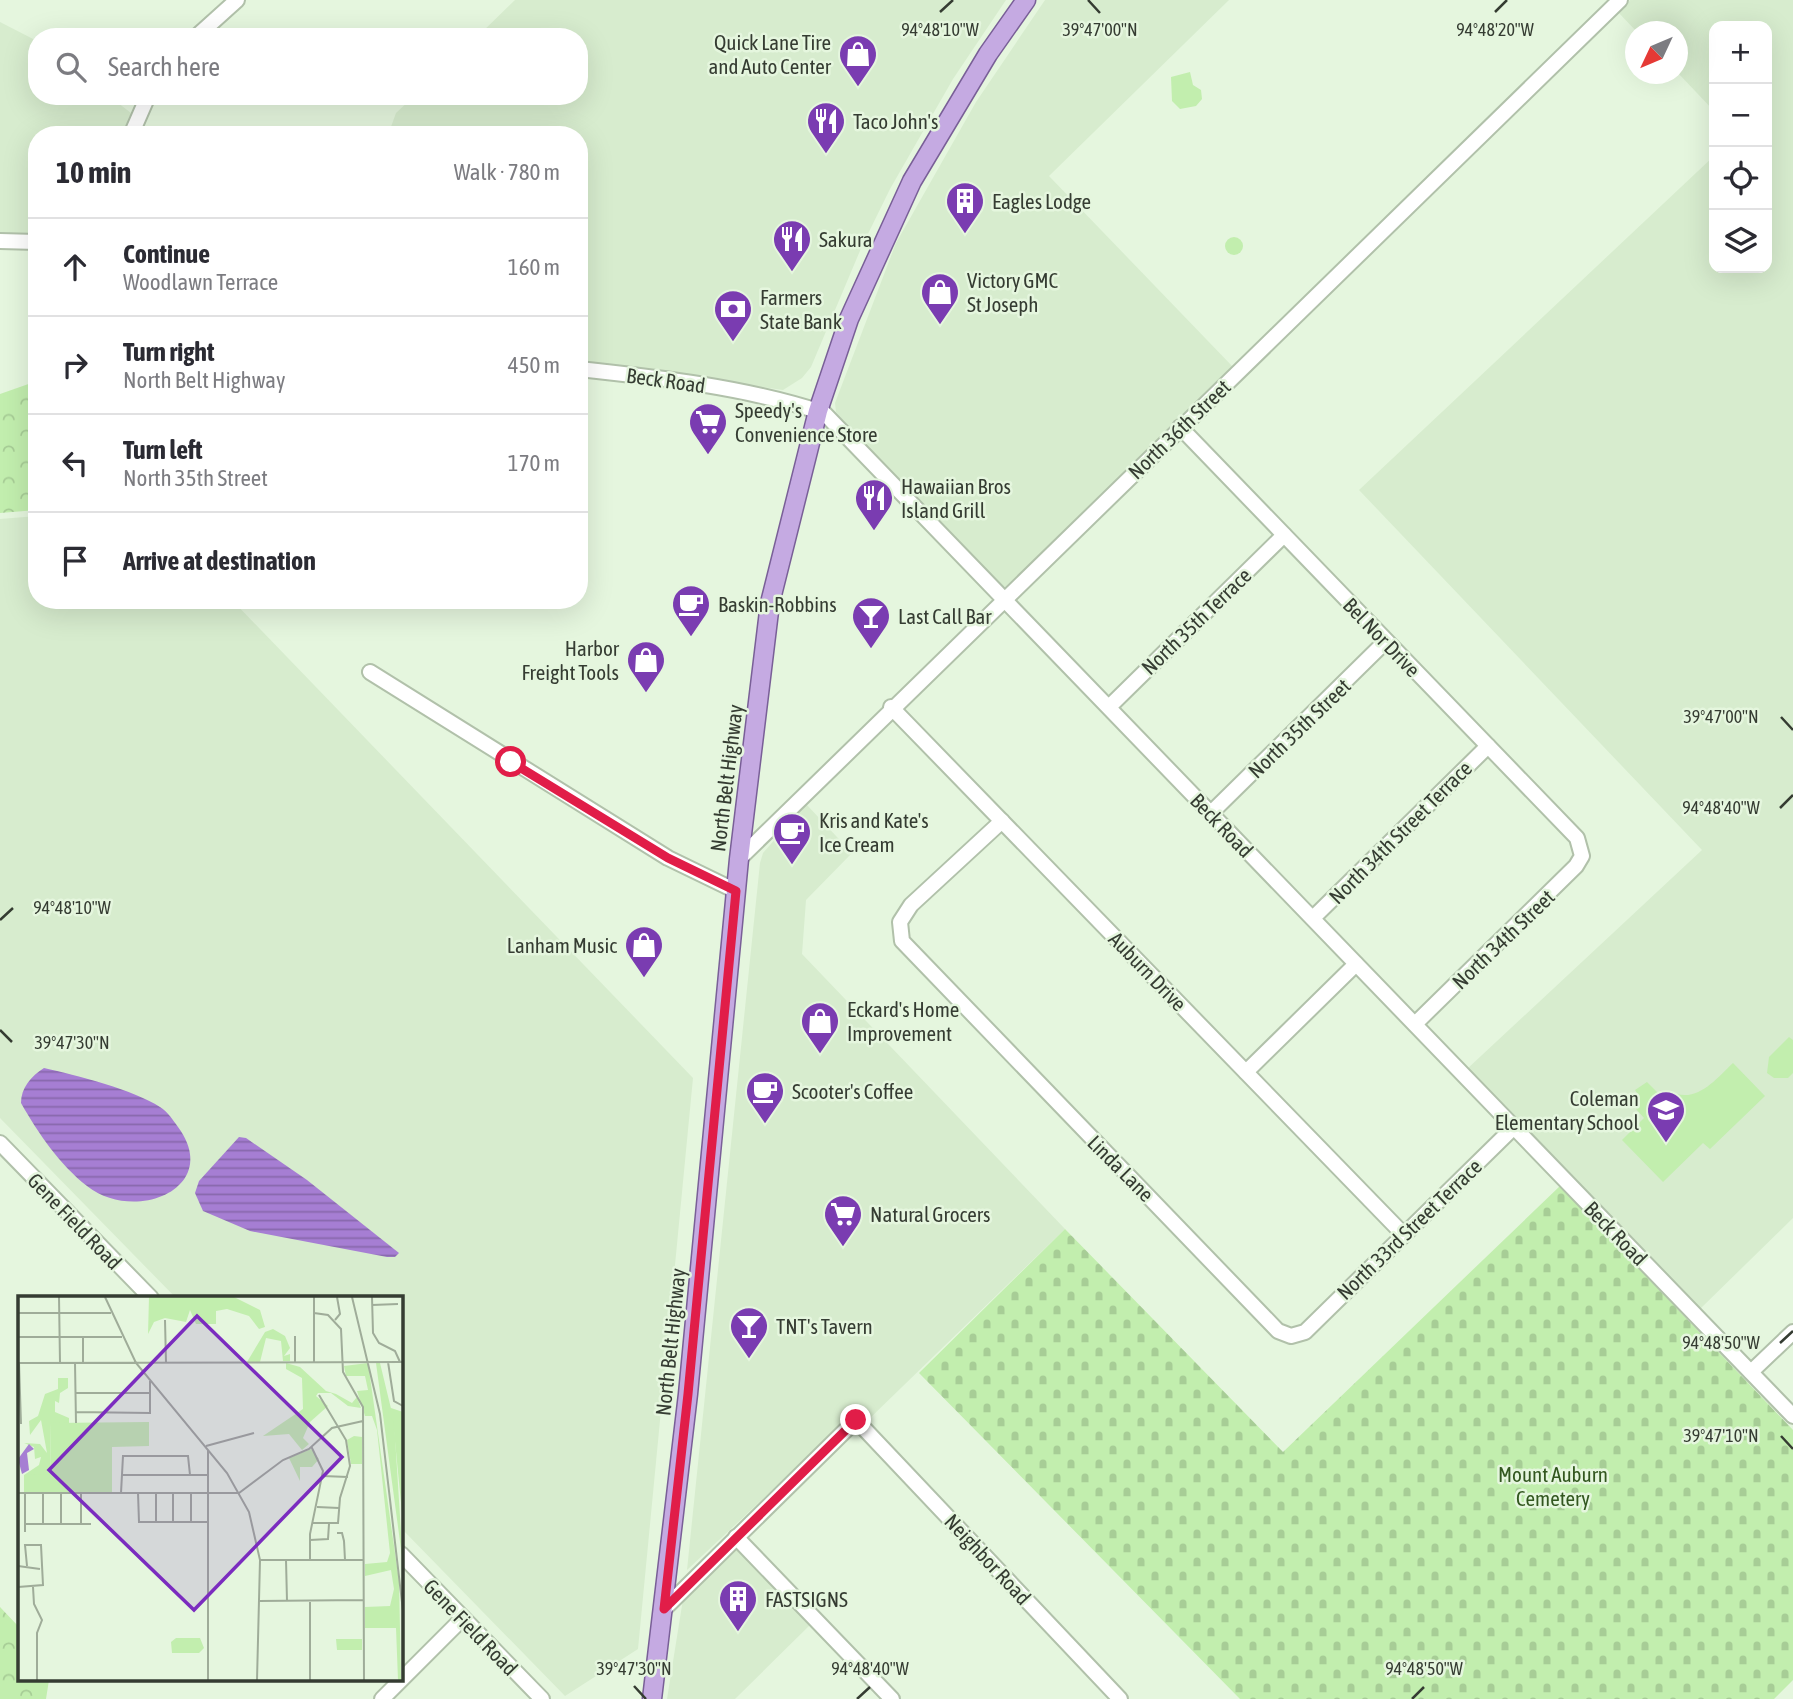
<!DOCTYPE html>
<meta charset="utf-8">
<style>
body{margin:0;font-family:"Asap Condensed",sans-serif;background:#f2f2f3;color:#2b2b33}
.controls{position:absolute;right:21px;top:21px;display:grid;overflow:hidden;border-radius:14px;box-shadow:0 7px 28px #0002}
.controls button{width:63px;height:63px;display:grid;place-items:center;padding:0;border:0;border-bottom:2px solid #e1e1e2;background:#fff;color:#2b2b33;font:35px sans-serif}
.compass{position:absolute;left:1625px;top:21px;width:63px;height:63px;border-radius:50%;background:#fff;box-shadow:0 7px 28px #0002;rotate:226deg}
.stop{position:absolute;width:21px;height:21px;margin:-16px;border:5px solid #e11d48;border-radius:50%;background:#fff}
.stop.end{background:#e11d48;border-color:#fff;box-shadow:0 2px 7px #0008}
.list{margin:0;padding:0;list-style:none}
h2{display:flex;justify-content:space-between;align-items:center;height:91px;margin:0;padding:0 28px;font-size:30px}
h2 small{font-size:23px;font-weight:400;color:#7c7c81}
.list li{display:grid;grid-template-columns:46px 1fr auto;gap:21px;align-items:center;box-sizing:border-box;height:98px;padding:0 28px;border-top:2px solid #e1e1e2}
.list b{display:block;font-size:26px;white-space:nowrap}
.list p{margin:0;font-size:23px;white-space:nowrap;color:#7c7c81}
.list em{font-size:23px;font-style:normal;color:#7c7c81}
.icon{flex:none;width:38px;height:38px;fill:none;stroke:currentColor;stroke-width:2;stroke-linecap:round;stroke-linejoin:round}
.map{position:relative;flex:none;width:1793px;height:1699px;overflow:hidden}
.search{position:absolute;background:#fff;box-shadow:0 7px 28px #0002;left:28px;top:28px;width:560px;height:77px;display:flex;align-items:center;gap:18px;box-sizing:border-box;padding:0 24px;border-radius:28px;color:#7c7c81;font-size:26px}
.panel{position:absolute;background:#fff;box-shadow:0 7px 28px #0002;left:28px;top:126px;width:560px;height:483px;border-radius:28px}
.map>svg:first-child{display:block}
.built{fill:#d7ecce}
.green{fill:#c2eeae}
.forest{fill:url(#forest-crowns)}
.cemetery{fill:url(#cemetery-stones)}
.water{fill:url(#water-rules)}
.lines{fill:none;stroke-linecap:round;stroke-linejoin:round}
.minor-casing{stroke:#b1c1aa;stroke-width:18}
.major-casing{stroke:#795f97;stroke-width:21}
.minor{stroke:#fff;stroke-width:14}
.major{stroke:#c5aae2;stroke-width:18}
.route{stroke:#e11d48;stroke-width:9}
.ticks{fill:none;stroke:#353c32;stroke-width:2.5}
.labels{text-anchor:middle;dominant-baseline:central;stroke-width:5;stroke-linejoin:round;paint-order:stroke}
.poi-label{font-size:21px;fill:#353c32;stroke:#e5f6de;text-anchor:start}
.street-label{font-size:21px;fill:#353c32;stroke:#e5f6de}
.park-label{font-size:21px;fill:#32571f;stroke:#e5f6de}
.inset-road{fill:none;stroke:#9fac99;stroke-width:2}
.view{fill:#7b2cbf;fill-opacity:0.15;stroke:#7b2cbf;stroke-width:3.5}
.inset-edge{fill:none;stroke:#353c32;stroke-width:3.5}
.ticks-label{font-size:18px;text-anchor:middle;fill:#353c32;stroke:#e5f6de;stroke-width:5;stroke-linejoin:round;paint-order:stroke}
</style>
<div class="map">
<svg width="1793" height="1699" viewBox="0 0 1793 1699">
<defs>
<pattern id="forest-crowns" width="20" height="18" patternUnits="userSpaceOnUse" patternTransform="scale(1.75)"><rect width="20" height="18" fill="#c2eeae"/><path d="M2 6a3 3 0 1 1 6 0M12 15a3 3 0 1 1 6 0" fill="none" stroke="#a7cd96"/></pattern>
<pattern id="cemetery-stones" width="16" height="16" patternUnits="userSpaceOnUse" patternTransform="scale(1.75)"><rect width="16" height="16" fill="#c2eeae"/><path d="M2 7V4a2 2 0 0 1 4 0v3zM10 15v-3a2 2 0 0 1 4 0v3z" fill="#a7cd96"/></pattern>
<pattern id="water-rules" width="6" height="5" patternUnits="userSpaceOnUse" patternTransform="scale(1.75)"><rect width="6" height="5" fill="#a67ed3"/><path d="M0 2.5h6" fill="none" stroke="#8868ac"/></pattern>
</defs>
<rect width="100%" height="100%" fill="#e5f6de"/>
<g class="built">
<path d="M 515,0 L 1006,0 L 953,79 L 890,189 L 862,246 L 811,367 L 802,378 L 783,390 L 579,362 L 579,135 L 388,135 L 396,113 L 414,96 L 579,96 L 579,37 L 477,37 Z"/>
<path d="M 1045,0 L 1229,0 L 1049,176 L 1233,367 L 1014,585 L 1007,587 L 1001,586 L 843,420 L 836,412 L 835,403 L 896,243 L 976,102 Z"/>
<path d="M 1630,0 L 1793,0 L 1793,1218 L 1699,1310 L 1467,1069 L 1702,850 L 1359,490 L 1714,156 L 1714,268 L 1767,268 L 1767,26 L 1714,26 L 1714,111 L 1678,73 L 1678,32 L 1636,31 L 1618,12 Z"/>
<path d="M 0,22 L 37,41 L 37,96 L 109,96 L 131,113 L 122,135 L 37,135 L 37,235 L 0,234 Z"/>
<path d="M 37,516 L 37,600 L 232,600 L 693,1078 L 638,1649 L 565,1696 L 401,1528 L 401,1298 L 176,1298 L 0,1118 L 0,519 Z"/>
<path d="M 806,804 L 852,853 L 806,900 L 802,954 L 1065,1229 L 868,1420 L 845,1422 L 687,1570 L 760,863 L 763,853 Z"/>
<path d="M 736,1548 L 744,1552 L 812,1623 L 735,1699 L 667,1699 L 684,1593 L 729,1551 Z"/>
</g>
<g class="green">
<path d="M 1190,72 L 1193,85 L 1201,90 L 1202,99 L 1196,106 L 1180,109 L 1172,101 L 1171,77 Z"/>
<circle cx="1234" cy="246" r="9"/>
<path d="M 1789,1037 L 1793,1040 L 1793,1073 L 1788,1078 L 1774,1078 L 1767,1073 L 1769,1057 Z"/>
<path d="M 1733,1063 L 1765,1096 L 1710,1149 L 1703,1143 L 1663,1182 L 1622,1140 L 1644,1118 L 1629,1101 L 1637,1093 L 1635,1090 L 1647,1082 L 1662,1097 L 1669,1091 C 1696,1105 1715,1080 1733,1063 Z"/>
</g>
<g class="forest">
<path d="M 37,381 L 37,510 L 0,513 L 0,394 Z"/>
<path d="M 0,1607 L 19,1627 L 19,1680 L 49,1680 L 46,1699 L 0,1699 Z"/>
</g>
<path class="cemetery" d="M 1560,1186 L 1793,1430 L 1793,1680 L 1774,1699 L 1240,1699 L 919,1373 L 1065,1229 L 1283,1452 Z"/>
<g class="water">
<path d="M 44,1068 C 76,1075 134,1090 160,1107 C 168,1112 173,1120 178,1127 C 223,1188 135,1224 87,1186 C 60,1165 38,1133 21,1103 C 21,1088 31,1076 44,1068 Z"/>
<path d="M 239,1137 L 246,1138 L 307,1180 L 399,1253 L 395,1257 L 387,1257 L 250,1231 L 203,1211 L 195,1193 L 199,1181 Z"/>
</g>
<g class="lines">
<defs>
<g id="minor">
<path d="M 196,37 L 237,0"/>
<path d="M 131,135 L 148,96"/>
<path d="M 0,241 L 37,242"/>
<path d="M 579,369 C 662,378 745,387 824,413 L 1793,1416"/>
<path d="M 1180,427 L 1577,838 L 1582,856 L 1576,866 L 1415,1024"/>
<path d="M 370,672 L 668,858 L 736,891"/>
<path d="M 891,707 L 1404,1235"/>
<path d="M 1109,707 L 1284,535"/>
<path d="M 1211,813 L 1386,641"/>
<path d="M 1002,821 L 911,905 L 900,922 L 902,941 L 1278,1331 L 1291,1336 L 1305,1332 L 1514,1127"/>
<path d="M 739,859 L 1620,0"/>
<path d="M 1313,918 L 1488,746"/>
<path d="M 1246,1072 L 1356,964"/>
<path d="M 0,1143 L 151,1298"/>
<path d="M 1751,1372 L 1793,1332"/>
<path d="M 736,1537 L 892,1699"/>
<path d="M 401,1554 L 542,1699"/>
<path d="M 664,1609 L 856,1420 L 1120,1699"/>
<path d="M 382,1699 L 463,1618"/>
</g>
<path id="major" d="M 652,1699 L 688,1394 L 739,859 L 770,603 L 818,411 L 849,319 L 912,181 L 988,54 L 1026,0"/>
</defs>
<use href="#minor" class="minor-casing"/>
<use href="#major" class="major-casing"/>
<use href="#minor" class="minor"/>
<use href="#major" class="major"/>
</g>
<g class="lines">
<path class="route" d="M 511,762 L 668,858 L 736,891 L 688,1394 L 664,1609 L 856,1420"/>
</g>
<path class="ticks" d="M 1088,0 L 1100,13M 940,12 L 953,0M 1495,12 L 1507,0M 1781,717 L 1793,730M 1780,808 L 1793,795M 0,920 L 13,908M 0,1030 L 12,1042M 1780,1343 L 1793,1331M 1781,1436 L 1793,1449M 634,1686 L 646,1699M 857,1699 L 870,1687M 1412,1699 L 1424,1687"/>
<defs>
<symbol id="shop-pin" viewBox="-11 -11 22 30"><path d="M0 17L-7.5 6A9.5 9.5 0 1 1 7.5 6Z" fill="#7a3cb1" stroke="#e5f6de"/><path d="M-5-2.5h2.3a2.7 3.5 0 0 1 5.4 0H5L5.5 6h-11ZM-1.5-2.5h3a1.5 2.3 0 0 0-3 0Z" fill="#fff"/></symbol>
<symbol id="restaurant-pin" viewBox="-11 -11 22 30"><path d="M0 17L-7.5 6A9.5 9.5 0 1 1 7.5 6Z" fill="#7a3cb1" stroke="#e5f6de"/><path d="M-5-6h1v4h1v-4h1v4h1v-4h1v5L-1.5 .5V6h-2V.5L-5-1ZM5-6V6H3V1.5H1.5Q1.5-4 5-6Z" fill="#fff"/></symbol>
<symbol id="building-pin" viewBox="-11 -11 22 30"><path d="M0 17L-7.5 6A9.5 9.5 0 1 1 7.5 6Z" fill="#7a3cb1" stroke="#e5f6de"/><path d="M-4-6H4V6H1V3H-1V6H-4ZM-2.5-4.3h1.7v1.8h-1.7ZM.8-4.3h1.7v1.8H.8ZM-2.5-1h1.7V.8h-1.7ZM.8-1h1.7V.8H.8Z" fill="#fff"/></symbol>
<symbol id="bank-pin" viewBox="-11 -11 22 30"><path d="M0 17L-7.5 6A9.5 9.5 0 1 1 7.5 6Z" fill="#7a3cb1" stroke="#e5f6de"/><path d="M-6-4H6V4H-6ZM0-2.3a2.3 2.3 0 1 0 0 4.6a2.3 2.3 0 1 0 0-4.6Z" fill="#fff"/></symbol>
<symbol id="supermarket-pin" viewBox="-11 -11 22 30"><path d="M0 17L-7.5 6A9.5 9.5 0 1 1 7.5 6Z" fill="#7a3cb1" stroke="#e5f6de"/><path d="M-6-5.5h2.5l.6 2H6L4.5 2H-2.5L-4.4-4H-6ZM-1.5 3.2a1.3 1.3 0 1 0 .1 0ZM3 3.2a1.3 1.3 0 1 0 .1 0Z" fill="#fff"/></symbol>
<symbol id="cafe-pin" viewBox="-11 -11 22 30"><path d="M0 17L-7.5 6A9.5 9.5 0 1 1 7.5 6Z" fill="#7a3cb1" stroke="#e5f6de"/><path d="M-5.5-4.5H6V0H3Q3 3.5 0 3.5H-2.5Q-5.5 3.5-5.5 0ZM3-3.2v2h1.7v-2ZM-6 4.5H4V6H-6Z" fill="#fff"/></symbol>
<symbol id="bar-pin" viewBox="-11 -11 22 30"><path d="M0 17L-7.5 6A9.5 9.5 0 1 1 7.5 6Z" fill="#7a3cb1" stroke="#e5f6de"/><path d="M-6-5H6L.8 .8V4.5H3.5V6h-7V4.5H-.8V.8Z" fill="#fff"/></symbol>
<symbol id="school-pin" viewBox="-11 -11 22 30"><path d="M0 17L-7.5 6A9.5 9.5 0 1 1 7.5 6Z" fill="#7a3cb1" stroke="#e5f6de"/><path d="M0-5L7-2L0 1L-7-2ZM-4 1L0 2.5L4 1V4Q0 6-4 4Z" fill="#fff"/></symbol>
</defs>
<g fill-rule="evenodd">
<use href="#shop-pin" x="836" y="32" width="44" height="60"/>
<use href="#restaurant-pin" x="804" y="99" width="44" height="60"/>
<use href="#building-pin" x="943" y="179" width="44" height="60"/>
<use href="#restaurant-pin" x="770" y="217" width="44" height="60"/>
<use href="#shop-pin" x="918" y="270" width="44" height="60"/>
<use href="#bank-pin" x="711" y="287" width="44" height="60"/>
<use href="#supermarket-pin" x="686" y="400" width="44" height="60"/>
<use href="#restaurant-pin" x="852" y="476" width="44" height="60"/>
<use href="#cafe-pin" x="669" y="582" width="44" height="60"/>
<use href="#bar-pin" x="849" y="594" width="44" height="60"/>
<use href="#shop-pin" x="624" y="638" width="44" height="60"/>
<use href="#cafe-pin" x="770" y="810" width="44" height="60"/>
<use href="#shop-pin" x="622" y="923" width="44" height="60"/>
<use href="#shop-pin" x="798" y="999" width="44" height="60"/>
<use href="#cafe-pin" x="743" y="1069" width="44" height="60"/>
<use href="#school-pin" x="1644" y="1088" width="44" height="60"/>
<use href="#supermarket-pin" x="821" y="1192" width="44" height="60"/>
<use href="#bar-pin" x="727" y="1304" width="44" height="60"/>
<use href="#building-pin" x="716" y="1577" width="44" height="60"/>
</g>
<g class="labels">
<g class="poi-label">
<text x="831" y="42" text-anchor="end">Quick Lane Tire<tspan x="831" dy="24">and Auto Center</tspan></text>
<text x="853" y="121">Taco John's</text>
<text x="992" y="201">Eagles Lodge</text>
<text x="819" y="239">Sakura</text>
<text x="967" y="280">Victory GMC<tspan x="967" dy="24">St Joseph</tspan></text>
<text x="760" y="297">Farmers<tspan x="760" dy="24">State Bank</tspan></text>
<text x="735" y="410">Speedy's<tspan x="735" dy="24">Convenience Store</tspan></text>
<text x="901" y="486">Hawaiian Bros<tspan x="901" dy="24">Island Grill</tspan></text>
<text x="718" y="604">Baskin-Robbins</text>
<text x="898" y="616">Last Call Bar</text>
<text x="619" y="648" text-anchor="end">Harbor<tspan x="619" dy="24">Freight Tools</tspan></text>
<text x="819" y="820">Kris and Kate's<tspan x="819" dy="24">Ice Cream</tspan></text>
<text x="617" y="945" text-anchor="end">Lanham Music</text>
<text x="847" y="1009">Eckard's Home<tspan x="847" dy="24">Improvement</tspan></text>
<text x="792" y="1091">Scooter's Coffee</text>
<text x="1639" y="1098" text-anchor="end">Coleman<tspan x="1639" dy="24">Elementary School</tspan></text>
<text x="870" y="1214">Natural Grocers</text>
<text x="776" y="1326">TNT's Tavern</text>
<text x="765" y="1599">FASTSIGNS</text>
</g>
<g class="street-label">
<text transform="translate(666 380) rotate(8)">Beck Road</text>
<text transform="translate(1179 429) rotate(-44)">North 36th Street</text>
<text transform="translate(1196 621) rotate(-44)">North 35th Terrace</text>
<text transform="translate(1382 637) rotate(46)">Bel Nor Drive</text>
<text transform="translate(1299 728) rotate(-44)">North 35th Street</text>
<text transform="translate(726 778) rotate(-83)">North Belt Highway</text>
<text transform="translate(1222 825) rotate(46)">Beck Road</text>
<text transform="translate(1400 832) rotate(-45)">North 34th Street Terrace</text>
<text transform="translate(1503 939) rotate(-44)">North 34th Street</text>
<text transform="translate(1148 971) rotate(46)">Auburn Drive</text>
<text transform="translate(1121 1168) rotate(45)">Linda Lane</text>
<text transform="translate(75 1221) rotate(46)">Gene Field Road</text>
<text transform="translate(1409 1229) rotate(-44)">North 33rd Street Terrace</text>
<text transform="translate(1616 1233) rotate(46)">Beck Road</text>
<text transform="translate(670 1342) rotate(-84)">North Belt Highway</text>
<text transform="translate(988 1559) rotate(47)">Neighbor Road</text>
<text transform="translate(471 1627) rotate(46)">Gene Field Road</text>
</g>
<g class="park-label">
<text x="1553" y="1474">Mount Auburn<tspan x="1553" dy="24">Cemetery</tspan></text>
</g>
</g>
<g transform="translate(18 1296)">
<rect width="385" height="385" fill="#e5f6de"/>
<path d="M 350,67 L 381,285 L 383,384 L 380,384 L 378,332 L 347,332 L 347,311 L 372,310 L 376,293 L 373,274 L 347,280 L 347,268 L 369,266 L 372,257 L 359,134 L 354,120 L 347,120 L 339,95 L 350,94 L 347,80 L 328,80 L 326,70 ZM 358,67 L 362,67 L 376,125 L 385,268 ZM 336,140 L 344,141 L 344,168 L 333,168 L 329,144 ZM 293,153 L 301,163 L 294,171 L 282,171 L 282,185 L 271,162 ZM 158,342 L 182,342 L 186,352 L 181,357 L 154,357 L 153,346 ZM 318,343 L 344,343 L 344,354 L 319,354 Z" fill="#c2eeae"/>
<path d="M 131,1 L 216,1 L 242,14 L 247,31 L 241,33 L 231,20 L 209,13 L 198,15 L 198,28 L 178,28 L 172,14 L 168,26 L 147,22 L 136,26 L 130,38 ZM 255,33 L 267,40 L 272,52 L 266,60 L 272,58 L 272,65 L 265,65 L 263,45 L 248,42 L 242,66 L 229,66 L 247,36 ZM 268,67 L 282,71 L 308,95 L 318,98 L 334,107 L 339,101 L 343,112 L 330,110 L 313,97 L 300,97 L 298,100 L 310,110 L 292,126 L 285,142 L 291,148 L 284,154 L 271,138 L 245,140 L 285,113 L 284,82 L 268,73 ZM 40,82 L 50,82 L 50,92 L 42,97 L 41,107 L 37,105 L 37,116 L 51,122 L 51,127 L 32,127 L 33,179 L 6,179 L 21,169 L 23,161 L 17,163 L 16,151 L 6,147 L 22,148 L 29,157 L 23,124 L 12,139 L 11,125 L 20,120 L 27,98 L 40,93 ZM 373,112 L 385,116 L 385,227 L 375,125 L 370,119 Z" fill="#c2eeae"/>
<path d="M 131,126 L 131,150 L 94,151 L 94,196 L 6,196 L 6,179 L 33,178 L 32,127 Z" fill="#c2eeae"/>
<path d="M 11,148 L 16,153 L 9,157 L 11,174 L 4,178 L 0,163 Z" fill="#a67ed3"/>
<path class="inset-road" d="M 41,1 L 42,67M 87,1 L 118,67 L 209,177 L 231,216 L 242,264 L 239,384M 296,1 L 296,66M 334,1 L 362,118 L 385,315M 354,1 L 355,37 L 361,47 L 377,55 L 382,66M 354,9 L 380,8M 0,17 L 93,17M 296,17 L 310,19 L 323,33 L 325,76 L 345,111 L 346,384M 147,24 L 148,67M 317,24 L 322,18 L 319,1M 277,40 L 277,66M 0,41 L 104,41M 65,41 L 65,67M 370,66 L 376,105 L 385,110M 0,67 L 385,66M 1,67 L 3,128M 57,67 L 58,127M 57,97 L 132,97M 57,116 L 132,117 L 132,85M 188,150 L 236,137M 190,154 L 190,384M 103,179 L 190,179M 305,180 L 330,181M 0,197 L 221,197 L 265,164 L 291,153 L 314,132 L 345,125M 7,197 L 7,236M 25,197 L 25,228M 43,197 L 43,228M 63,197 L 63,228M 103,197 L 105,160 L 170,160 L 172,179M 120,197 L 121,226 L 190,226M 138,197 L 138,226M 155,197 L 155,226M 173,197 L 173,226M 299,211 L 321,212M 294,227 L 320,227 L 322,202 L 332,170 L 328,144 L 301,99M 7,228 L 73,228M 319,237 L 324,237 L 326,245 L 327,264M 292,244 L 310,243 L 311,228M 242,264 L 345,264M 268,264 L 269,305M 292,264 L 292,238 L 305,175 L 293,150M 0,270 L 22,273M 0,291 L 25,289 L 23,249 L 7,249 L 9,270M 15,291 L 16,308 L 24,324 L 19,337 L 19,384M 241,305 L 345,304M 292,305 L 292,384"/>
<path class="view" d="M 179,20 L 324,161 L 176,314 L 31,174 Z"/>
<rect width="385" height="385" class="inset-edge"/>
</g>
<g class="ticks-label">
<text x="940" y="36">94°48'10"W</text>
<text x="1495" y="36">94°48'20"W</text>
<text x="1100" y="36">39°47'00"N</text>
<text x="1721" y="723">39°47'00"N</text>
<text x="1721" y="814">94°48'40"W</text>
<text x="72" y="914">94°48'10"W</text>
<text x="72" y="1049">39°47'30"N</text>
<text x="1721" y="1349">94°48'50"W</text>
<text x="1721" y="1442">39°47'10"N</text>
<text x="634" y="1675">39°47'30"N</text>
<text x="870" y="1675">94°48'40"W</text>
<text x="1424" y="1675">94°48'50"W</text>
</g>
</svg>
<div class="controls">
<button>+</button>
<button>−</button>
<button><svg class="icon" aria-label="locate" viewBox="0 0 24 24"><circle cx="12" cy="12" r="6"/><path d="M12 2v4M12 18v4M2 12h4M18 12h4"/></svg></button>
<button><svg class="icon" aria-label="layers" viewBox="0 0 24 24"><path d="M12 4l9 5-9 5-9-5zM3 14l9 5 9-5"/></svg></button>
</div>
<svg class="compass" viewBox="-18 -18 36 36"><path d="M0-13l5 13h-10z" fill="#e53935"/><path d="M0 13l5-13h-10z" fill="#7c7c81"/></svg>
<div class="stop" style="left:511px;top:762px"></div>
<div class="stop end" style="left:856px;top:1420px"></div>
<div class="search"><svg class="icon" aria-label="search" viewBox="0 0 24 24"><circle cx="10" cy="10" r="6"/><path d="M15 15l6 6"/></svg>Search here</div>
<section class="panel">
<h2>10 min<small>Walk · 780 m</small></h2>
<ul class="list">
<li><svg class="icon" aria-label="ahead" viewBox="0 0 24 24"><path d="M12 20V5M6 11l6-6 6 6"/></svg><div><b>Continue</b><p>Woodlawn Terrace</p></div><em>160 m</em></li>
<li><svg class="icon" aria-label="right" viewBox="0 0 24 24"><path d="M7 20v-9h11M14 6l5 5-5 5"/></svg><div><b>Turn right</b><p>North Belt Highway</p></div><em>450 m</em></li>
<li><svg class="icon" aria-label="left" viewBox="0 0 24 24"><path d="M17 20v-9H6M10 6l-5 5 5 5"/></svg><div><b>Turn left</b><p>North 35th Street</p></div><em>170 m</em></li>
<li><svg class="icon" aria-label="arrive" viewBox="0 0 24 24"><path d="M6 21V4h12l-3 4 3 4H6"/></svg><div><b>Arrive at destination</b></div></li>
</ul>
</section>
</div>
